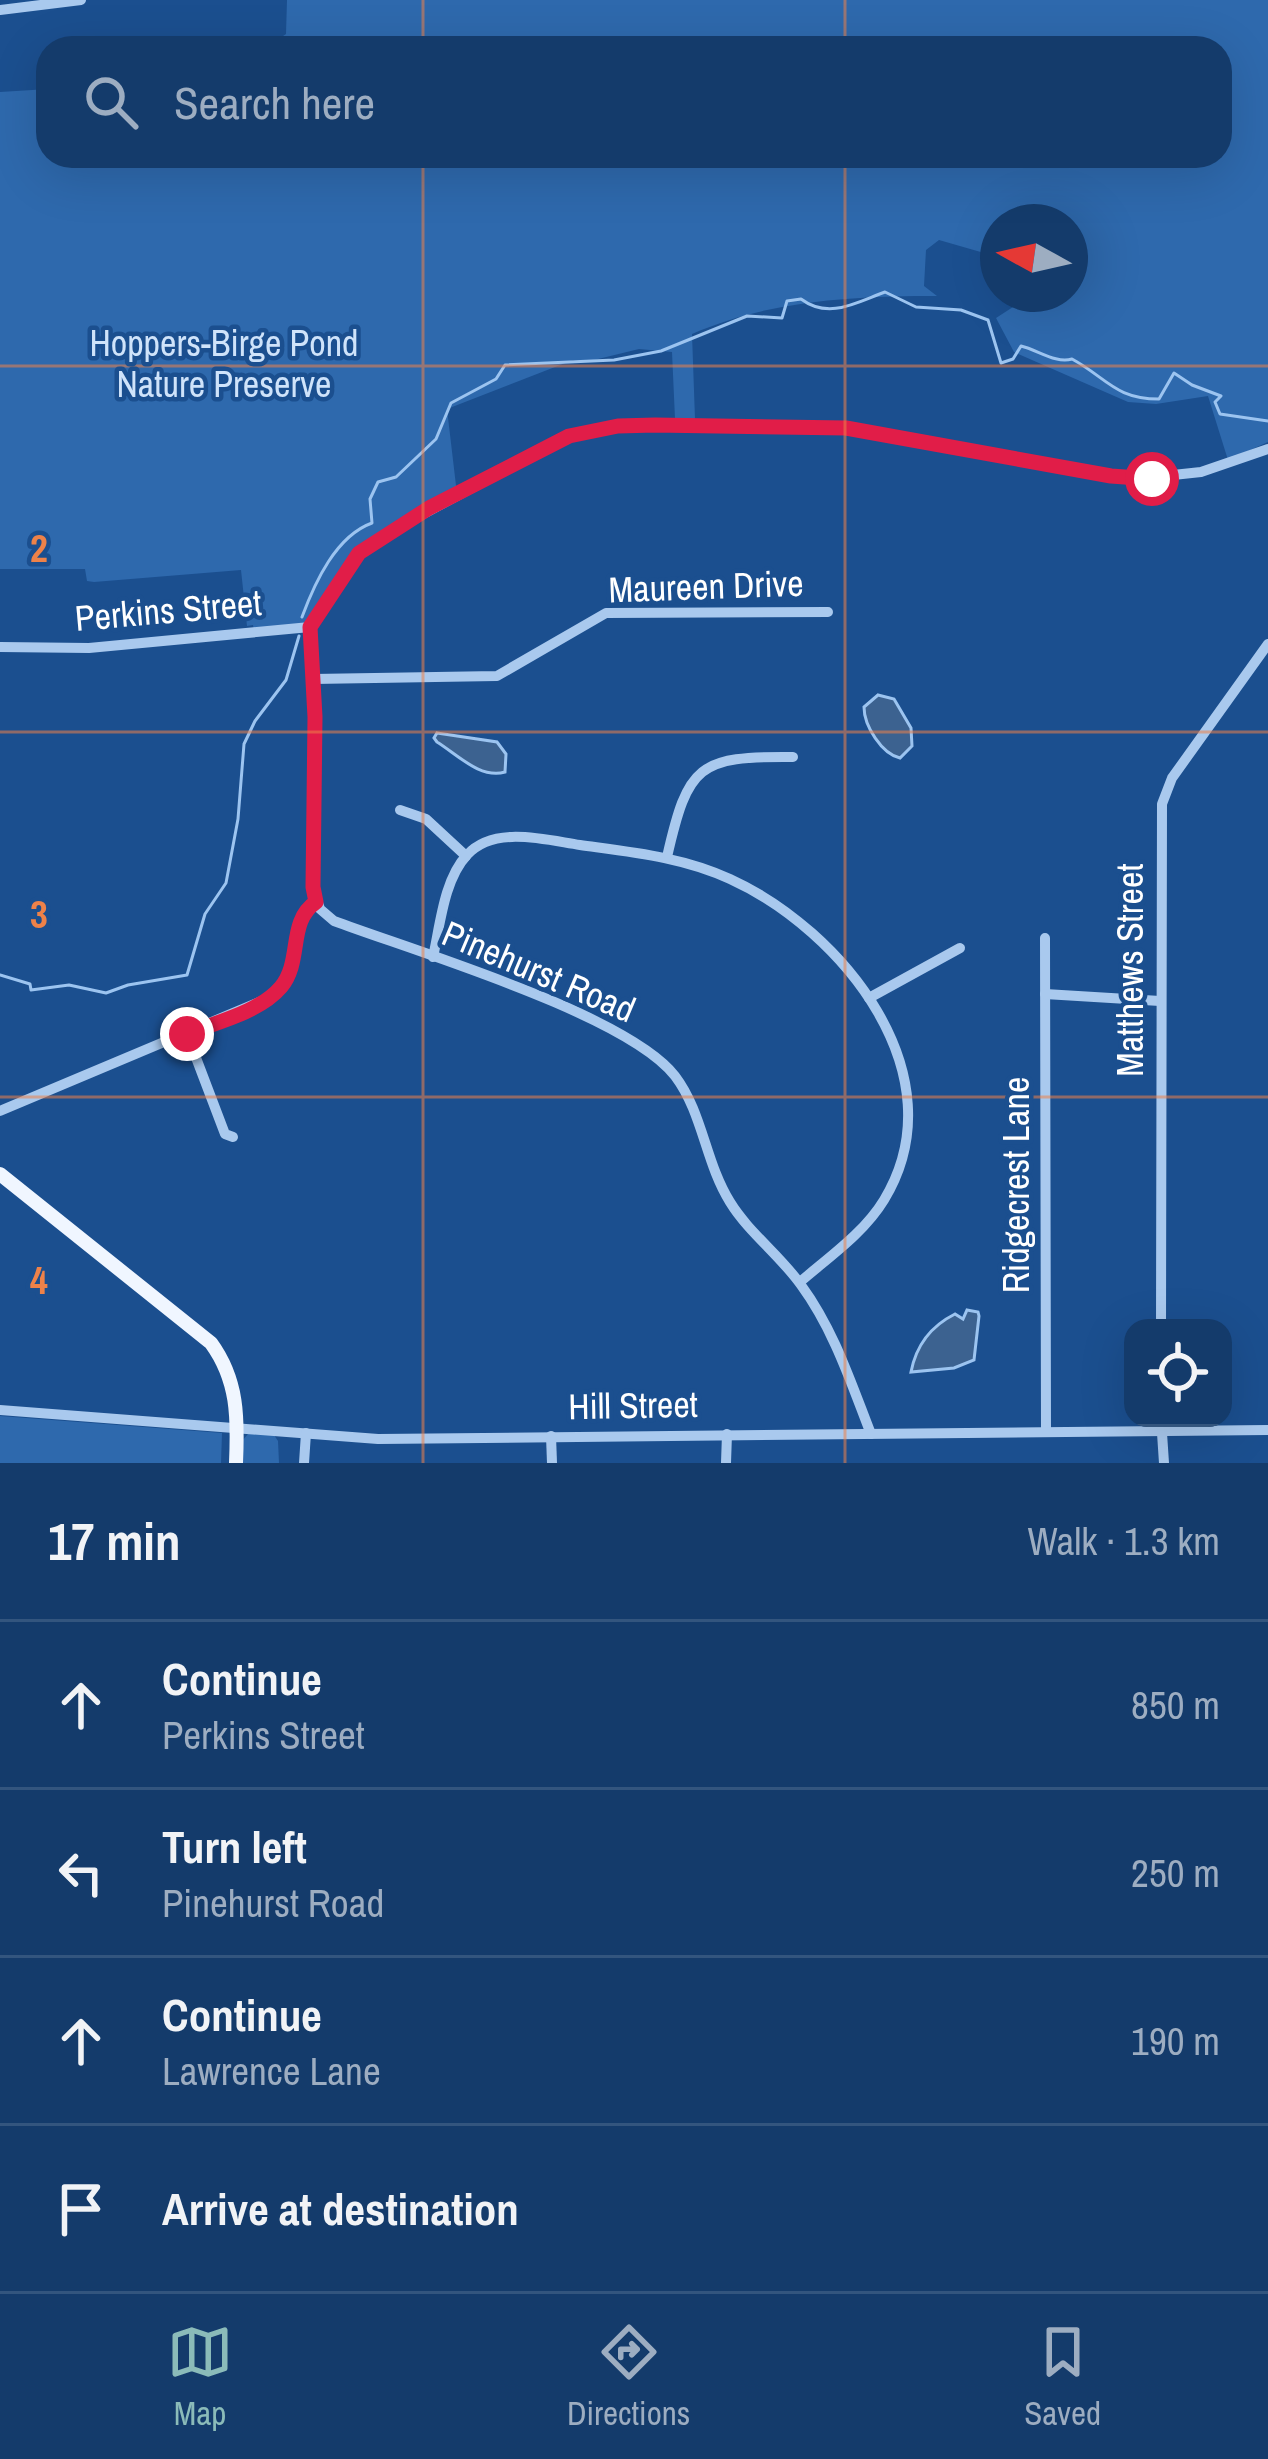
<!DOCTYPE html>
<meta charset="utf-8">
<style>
body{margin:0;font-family:"Archivo Narrow",sans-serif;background:#1d4271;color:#f1f3f6}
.controls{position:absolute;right:36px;bottom:36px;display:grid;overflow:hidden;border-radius:24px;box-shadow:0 12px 48px #0002}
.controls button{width:108px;height:108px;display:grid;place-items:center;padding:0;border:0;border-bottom:3px solid #33557e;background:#143b6b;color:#f1f3f6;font:60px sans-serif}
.compass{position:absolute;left:980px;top:204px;width:108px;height:108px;border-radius:50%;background:#143b6b;box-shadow:0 12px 48px #0002;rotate:278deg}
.stop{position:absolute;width:36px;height:36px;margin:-27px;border:9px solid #e11d48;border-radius:50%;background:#fff}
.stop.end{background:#e11d48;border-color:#fff;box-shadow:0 3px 12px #0008}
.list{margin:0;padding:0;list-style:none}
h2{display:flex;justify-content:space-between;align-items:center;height:156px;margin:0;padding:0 48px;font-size:51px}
h2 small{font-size:39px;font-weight:400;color:#9dadc1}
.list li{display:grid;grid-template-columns:78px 1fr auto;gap:36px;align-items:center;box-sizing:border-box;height:168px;padding:0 48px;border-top:3px solid #33557e}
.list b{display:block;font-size:45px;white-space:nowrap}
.list p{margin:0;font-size:39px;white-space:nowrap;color:#9dadc1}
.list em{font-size:39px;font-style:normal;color:#9dadc1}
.icon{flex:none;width:66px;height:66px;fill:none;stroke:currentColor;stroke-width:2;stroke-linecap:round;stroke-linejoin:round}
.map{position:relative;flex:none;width:1268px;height:1463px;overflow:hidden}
.search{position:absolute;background:#143b6b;box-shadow:0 12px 48px #0002;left:36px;right:36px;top:36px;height:132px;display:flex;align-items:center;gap:30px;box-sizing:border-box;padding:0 42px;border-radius:36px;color:#9dadc1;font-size:45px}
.sheet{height:828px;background:#143b6b}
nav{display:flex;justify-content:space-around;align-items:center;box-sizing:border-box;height:168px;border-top:3px solid #33557e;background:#143b6b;font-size:33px;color:#9dadc1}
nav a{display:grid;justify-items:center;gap:6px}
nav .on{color:#8bbbb9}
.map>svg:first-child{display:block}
.green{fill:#2e69ad}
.water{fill:#3c6290;stroke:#9cc4f0;stroke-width:3}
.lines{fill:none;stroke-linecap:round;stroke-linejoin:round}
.stream{stroke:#9cc4f0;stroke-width:3}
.minor{stroke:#a9c9ee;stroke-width:10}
.major{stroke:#f0f6ff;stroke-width:14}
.route{stroke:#e11d48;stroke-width:15}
.grid{fill:none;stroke:#ee8249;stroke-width:3;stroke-opacity:0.55}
.labels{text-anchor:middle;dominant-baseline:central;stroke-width:9;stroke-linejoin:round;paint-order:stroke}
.park-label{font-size:36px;fill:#cfe3fa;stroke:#1b4f8f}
.street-label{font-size:36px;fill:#fff;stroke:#1b4f8f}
.grid-label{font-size:39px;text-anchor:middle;font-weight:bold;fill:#ee8249;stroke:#1b4f8f;stroke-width:9;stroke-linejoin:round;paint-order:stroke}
</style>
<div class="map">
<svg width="1268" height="1463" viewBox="0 0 1268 1463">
<rect width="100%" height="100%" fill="#1b4f8f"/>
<g class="green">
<path d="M 287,0 L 1268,0 L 1268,442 L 1228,460 L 1208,396 L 1156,404 L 1128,402 L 1014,352 L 996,318 L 1013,307 L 1016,294 L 1070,294 L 1070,222 L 998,222 L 998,257 L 939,240 L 926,250 L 924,286 L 937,296 C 855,296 769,300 692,334 L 695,419 L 675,419 L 672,352 L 639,349 L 590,361 L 573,360 L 447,409 L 457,494 L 359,553 L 310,627 L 254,632 L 253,625 L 247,626 L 241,570 L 94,582 L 87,581 L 85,569 L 0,569 L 0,92 L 48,89 L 48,156 L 1220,156 L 1220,48 L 265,48 L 286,34 Z"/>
<path d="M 0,1416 L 222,1433 L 221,1463 L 0,1463 Z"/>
<path d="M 249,1433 L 274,1435 L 278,1441 L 279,1463 L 241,1463 L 241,1442 Z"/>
</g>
<g class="water">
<path d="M 878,695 L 894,699 L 911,728 L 912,746 L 900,758 C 882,754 864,726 864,707 Z"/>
<path d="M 437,733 L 497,742 L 506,754 L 505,772 C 480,779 458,755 437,742 L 434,738 Z"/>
<path d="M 967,1310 L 978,1312 L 979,1316 L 974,1360 L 954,1368 L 911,1372 C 916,1346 931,1326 955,1314 L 963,1319 Z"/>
</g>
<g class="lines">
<g class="stream">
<path d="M 302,617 C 315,582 336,536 372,523 L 370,499 L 378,482 L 396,477 L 436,439 L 451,403 L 496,379 L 505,365 L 614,360 L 661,351 L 747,316 L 782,318 L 787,301 L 801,299 C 829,320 857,302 885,292 L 916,307 L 961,310 L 988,320 L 1001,363 L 1013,359 L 1021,346 C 1038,350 1056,364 1072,359 C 1107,378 1115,399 1159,399 L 1174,373 L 1192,385 L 1221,396 L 1215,402 L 1220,414 L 1268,421"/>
<path d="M 0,975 L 30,984 L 31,990 L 69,985 L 106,993 L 128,985 L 187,975 L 205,914 L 226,883 L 238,819 L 244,744 L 255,721 L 286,680 L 299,636"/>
</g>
<g class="minor">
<path d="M 0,10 L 81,0"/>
<path d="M 310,627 L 315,717 L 313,887 L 320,909 L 334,921 C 414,951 627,1014 675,1076 C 703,1113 705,1162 730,1202 C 749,1233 780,1255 801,1285 C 834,1330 851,1383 871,1434"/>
<path d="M 0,647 L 89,648 L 310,627 L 359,553 L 384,535 L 569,436 L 618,426 L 846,428 L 1136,479 L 1201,472 L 1268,449"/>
<path d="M 313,679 L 497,676 L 606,613 L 828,612"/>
<path d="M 400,810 L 426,819 L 466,856"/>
<path d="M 667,857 C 688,765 698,756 793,757"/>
<path d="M 1045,938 L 1046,1432"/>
<path d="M 433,957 C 440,926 444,879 467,855 C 494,825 546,840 580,845 C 631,852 683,857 730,879 C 842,930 960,1075 884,1200 C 864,1233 829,1257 800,1282"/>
<path d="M 1045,994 L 1160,1001"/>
<path d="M 869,998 L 960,948"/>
<path d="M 187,1034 L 225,1134 L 233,1137"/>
<path d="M 0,1111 L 271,997 C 305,965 285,923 316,902"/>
<path d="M 1161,1328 L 1162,804 L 1172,778 L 1268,644"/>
<path d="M 0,1410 L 378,1439 L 1268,1430"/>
<path d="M 1161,1418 L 1164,1463"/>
<path d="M 551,1436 L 552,1463"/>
<path d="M 304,1463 L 306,1433"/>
<path d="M 726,1463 L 727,1434"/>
</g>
<path class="major" d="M 0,1174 L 211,1343 C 238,1380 238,1418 236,1463"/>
</g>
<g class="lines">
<path class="route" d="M 187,1034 C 217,1022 260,1012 281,987 C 303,960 287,922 316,902 L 313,887 L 315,717 L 310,627 L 359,553 L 429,508 L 569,436 L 618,426 L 655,425 L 846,428 L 1111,476 L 1152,479"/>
</g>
<path class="grid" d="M 423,0 L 423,48M 845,0 L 845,48M 423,156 L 423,1463M 845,156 L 845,1463M 0,366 L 1268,366M 0,732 L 1268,732M 0,1097 L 1268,1097"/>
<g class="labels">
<g class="park-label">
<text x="224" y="343">Hoppers-Birge Pond<tspan x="224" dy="41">Nature Preserve</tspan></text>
</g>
<g class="street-label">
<text transform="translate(706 586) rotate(-2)">Maureen Drive</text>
<text transform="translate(168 610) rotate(-5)">Perkins Street</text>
<text transform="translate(1130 970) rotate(-90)">Matthews Street</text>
<text transform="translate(539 971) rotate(23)">Pinehurst Road</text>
<text transform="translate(1016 1185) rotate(-90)">Ridgecrest Lane</text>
<text transform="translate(633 1405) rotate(-1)">Hill Street</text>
</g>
</g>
<g class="grid-label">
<text x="39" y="562">2</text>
<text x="39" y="928">3</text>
<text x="39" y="1294">4</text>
</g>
</svg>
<div class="controls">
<button><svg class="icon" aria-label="locate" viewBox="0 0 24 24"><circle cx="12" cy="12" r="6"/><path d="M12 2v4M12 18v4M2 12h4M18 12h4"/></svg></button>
</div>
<svg class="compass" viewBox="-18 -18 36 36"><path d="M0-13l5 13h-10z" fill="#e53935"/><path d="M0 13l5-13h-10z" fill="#9dadc1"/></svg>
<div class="stop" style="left:1152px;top:479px"></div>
<div class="stop end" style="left:187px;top:1034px"></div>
<div class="search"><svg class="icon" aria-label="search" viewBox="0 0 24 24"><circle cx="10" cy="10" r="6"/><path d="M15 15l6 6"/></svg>Search here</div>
</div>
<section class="sheet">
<h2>17 min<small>Walk · 1.3 km</small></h2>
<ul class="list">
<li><svg class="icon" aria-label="ahead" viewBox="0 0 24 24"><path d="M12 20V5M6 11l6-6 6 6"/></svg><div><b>Continue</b><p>Perkins Street</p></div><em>850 m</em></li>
<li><svg class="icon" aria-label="left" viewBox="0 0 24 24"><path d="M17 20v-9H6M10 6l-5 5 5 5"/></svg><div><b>Turn left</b><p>Pinehurst Road</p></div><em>250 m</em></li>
<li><svg class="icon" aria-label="ahead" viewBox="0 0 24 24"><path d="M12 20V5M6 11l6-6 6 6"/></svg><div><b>Continue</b><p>Lawrence Lane</p></div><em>190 m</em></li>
<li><svg class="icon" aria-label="arrive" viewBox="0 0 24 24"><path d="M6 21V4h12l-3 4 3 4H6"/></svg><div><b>Arrive at destination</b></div></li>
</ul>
</section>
<nav>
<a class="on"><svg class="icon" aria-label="map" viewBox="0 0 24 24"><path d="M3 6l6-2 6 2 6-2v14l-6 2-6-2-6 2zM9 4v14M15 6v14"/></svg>Map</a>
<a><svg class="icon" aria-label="directions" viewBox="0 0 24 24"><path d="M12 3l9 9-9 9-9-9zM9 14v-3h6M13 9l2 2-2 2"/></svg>Directions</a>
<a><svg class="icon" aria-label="saved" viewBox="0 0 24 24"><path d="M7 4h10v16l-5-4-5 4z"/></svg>Saved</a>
</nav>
